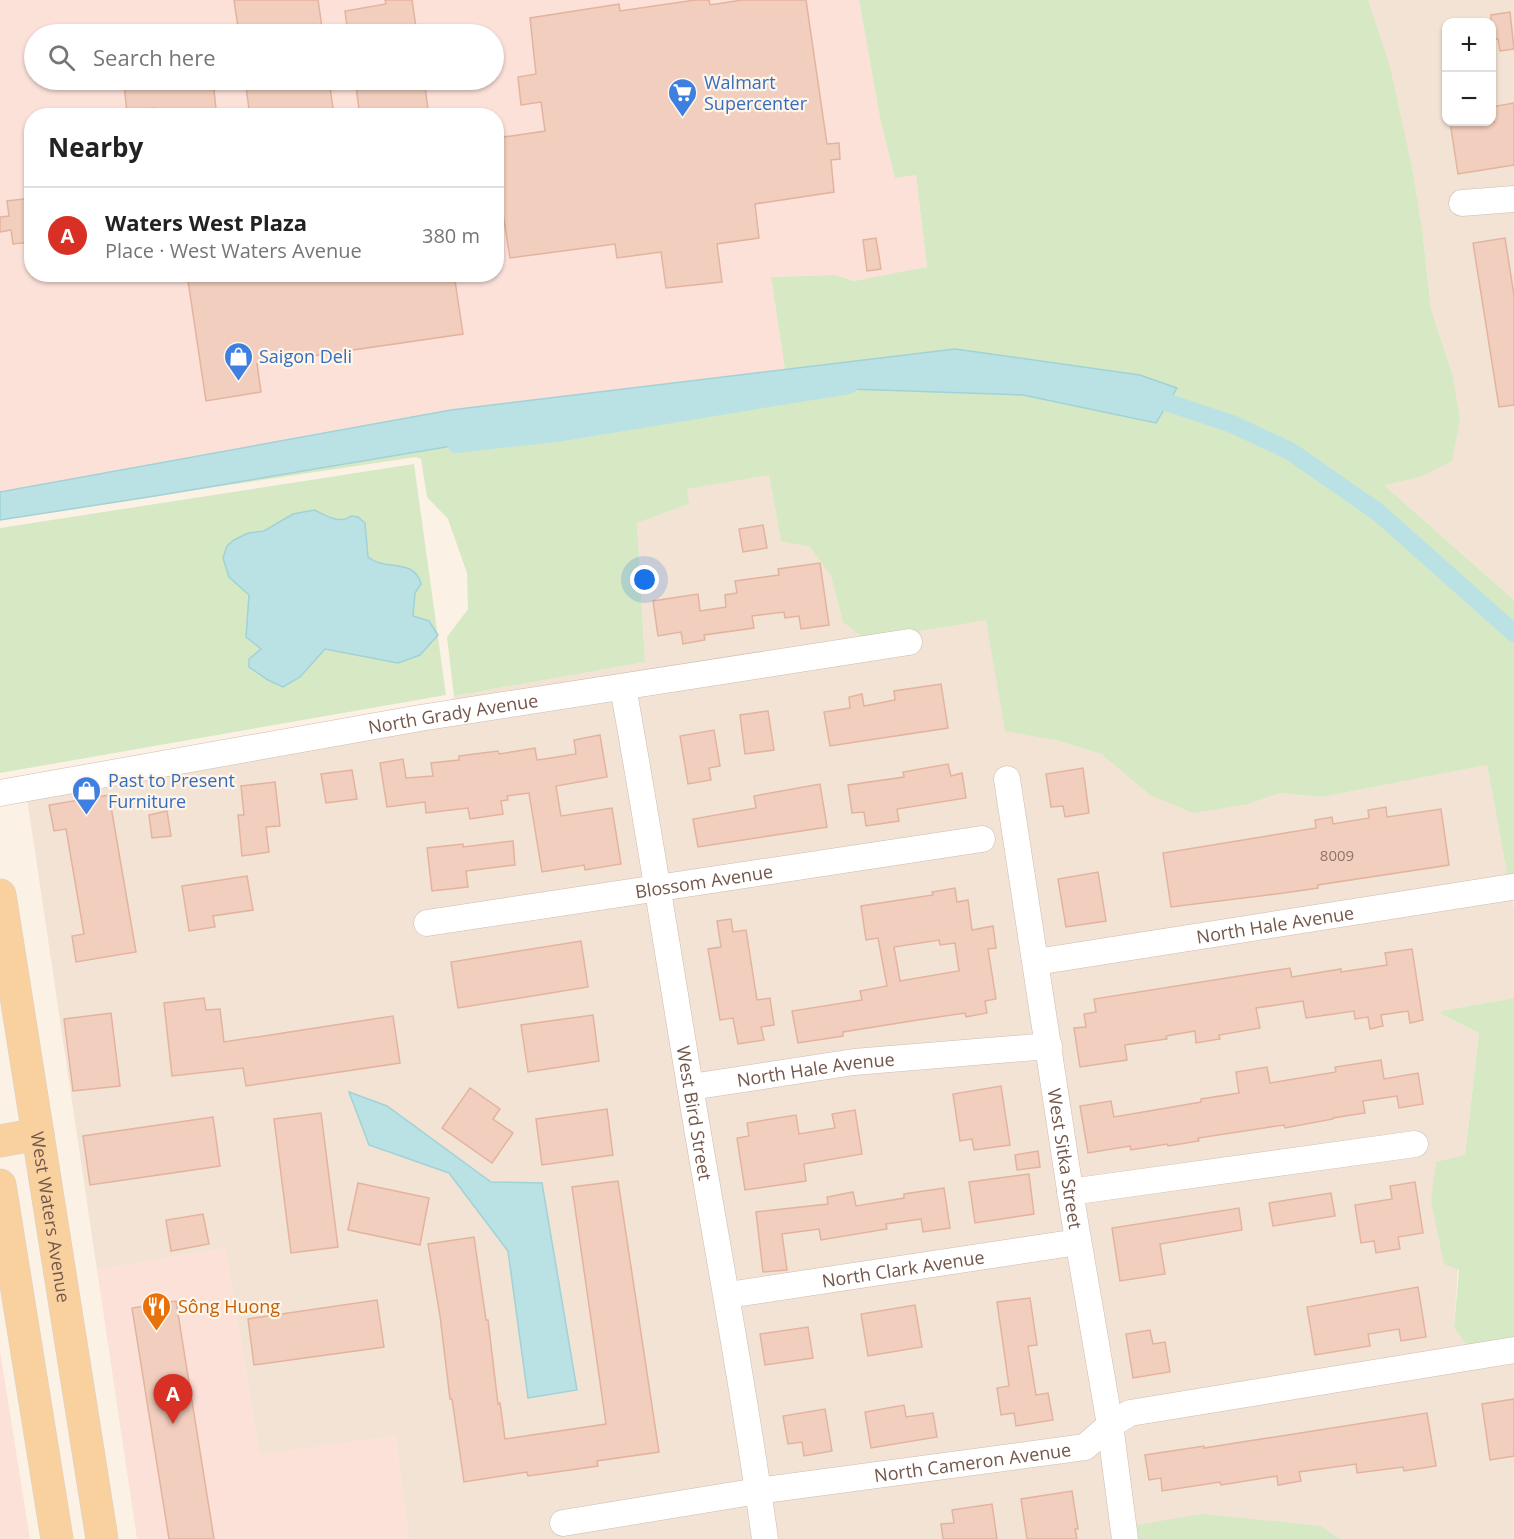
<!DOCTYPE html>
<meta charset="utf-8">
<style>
body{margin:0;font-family:"Open Sans",sans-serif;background:#f6f6f6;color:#222}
.controls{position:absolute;right:18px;top:18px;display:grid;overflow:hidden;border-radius:12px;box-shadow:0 2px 4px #0004}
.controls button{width:54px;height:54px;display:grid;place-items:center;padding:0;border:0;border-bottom:2px solid #e0e0e0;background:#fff;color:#222;font:30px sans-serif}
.you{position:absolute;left:645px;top:580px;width:21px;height:21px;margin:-15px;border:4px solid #fff;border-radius:50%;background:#1a73e8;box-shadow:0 0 0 9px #1a73e833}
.badge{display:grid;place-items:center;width:39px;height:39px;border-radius:50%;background:#d93025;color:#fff;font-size:20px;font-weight:700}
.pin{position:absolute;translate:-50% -50px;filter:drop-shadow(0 2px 3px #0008)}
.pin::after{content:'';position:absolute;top:32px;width:21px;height:18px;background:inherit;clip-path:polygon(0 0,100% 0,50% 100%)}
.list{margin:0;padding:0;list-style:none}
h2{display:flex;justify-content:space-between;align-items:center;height:78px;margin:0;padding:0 24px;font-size:26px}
h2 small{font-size:20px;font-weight:400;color:#767676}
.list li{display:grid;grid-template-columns:39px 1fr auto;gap:18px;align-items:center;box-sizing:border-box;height:96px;padding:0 24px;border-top:2px solid #e0e0e0}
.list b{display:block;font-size:22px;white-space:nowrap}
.list p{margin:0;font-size:20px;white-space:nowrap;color:#767676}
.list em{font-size:20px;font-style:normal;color:#767676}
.icon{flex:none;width:33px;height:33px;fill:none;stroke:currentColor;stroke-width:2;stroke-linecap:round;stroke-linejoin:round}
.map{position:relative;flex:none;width:1514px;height:1539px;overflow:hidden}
.search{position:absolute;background:#fff;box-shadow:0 2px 4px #0004;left:24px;top:24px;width:480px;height:66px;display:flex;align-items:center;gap:15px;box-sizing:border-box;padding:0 21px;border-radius:33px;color:#767676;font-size:22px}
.panel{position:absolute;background:#fff;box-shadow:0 2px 4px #0004;left:24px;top:108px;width:480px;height:174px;border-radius:24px}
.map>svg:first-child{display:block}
.residential{fill:#f3e3d4;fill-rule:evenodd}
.commercial{fill:#fce1d9;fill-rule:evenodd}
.green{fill:#d6e9c4}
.water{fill:#bae2e5;stroke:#a0d2d7;stroke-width:1.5}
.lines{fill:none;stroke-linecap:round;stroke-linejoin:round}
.canal{stroke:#bae2e5;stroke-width:18}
.building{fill:#f1cebd;stroke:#e3b39e;stroke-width:1.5;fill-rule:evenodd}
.minor-casing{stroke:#cfbbaf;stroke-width:27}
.major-casing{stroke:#d8d0cd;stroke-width:33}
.minor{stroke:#fff;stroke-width:26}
.major{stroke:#f9d19f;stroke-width:32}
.labels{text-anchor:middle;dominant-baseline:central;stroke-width:4.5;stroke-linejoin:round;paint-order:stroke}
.number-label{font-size:15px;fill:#937568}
.shop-label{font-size:18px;fill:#366cbe;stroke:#fff6eb;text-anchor:start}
.street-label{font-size:18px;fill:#74574b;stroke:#fff6eb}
.food-label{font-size:18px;fill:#c56008;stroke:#fff6eb;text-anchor:start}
</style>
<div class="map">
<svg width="1514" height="1539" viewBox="0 0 1514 1539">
<rect width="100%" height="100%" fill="#fcf1e5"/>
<g class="residential">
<path d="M 1368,0 L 1514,0 L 1514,190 L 1452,196 L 1453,213 L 1514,208 L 1514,600 L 1383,484 L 1420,477 L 1452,373 L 1431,309 L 1422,228 L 1412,167 ZM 1446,22 L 1492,22 L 1492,122 L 1446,122 Z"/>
<path d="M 769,474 L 781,540 L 810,547 L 831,576 L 843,621 L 866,640 L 986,619 L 1055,740 L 1101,754 L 1150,795 L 1249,804 L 1280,793 L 1322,797 L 1487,765 L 1508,879 L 1044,951 L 1015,769 L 996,771 L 1037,1038 L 699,1077 L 670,894 L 993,846 L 991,829 L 667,876 L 635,694 L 919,649 L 917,632 L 418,709 L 452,700 L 454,696 L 645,662 L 637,523 L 688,504 L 686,489 Z"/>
<path d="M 615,697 L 648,879 L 416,915 L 418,932 L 651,897 L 747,1484 L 552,1516 L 555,1533 L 749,1501 L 755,1539 L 409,1539 L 395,1436 L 260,1455 L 225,1248 L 97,1270 L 27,798 ZM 350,1092 L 387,1106 L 491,1182 L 542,1183 L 528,1398 L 508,1251 L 449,1173 L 411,1159 Z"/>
<path d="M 1512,896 L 1514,910 L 1514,998 L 1441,1011 L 1441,1014 L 1479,1033 L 1465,1155 L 1454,1328 L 1468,1347 L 1514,1337 L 1514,1341 L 1118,1410 L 1082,1199 L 1426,1151 L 1424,1134 L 1079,1182 L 1047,969 Z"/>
<path d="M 1040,1056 L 1067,1234 L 736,1285 L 702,1094 L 854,1071 Z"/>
<path d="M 1070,1252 L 1100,1422 L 1081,1439 L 767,1481 L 739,1302 Z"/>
<path d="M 1514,1359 L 1514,1539 L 1340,1539 L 1321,1526 L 1136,1526 L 1138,1539 L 1135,1539 L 1121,1429 L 1134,1421 Z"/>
<path d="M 1103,1444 L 1115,1539 L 775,1539 L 769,1498 Z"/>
</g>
<g class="commercial">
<path d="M 0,0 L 859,0 L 880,118 L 895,177 L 916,174 L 927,268 L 854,281 L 835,275 L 771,277 L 785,370 L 451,410 L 0,492 ZM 34,34 L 494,34 L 494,80 L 34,80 ZM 32,116 L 496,116 L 496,274 L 32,274 Z"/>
<path d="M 225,1248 L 260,1454 L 395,1436 L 409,1539 L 137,1539 L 97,1270 Z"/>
<path d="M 0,1351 L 30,1539 L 0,1539 Z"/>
</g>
<g class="green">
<path d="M 859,0 L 1368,0 L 1390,67 L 1412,167 L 1422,228 L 1431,309 L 1452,373 L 1460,419 L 1452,461 L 1420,477 L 1384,485 L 1514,600 L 1514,878 L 1508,879 L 1487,765 L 1322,797 L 1280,793 L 1249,804 L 1193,813 L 1150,795 L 1101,754 L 1055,740 L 1005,731 L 986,620 L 866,640 L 843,622 L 831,576 L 810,547 L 781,541 L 769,475 L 687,489 L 689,504 L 637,523 L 645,662 L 454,696 L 447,637 L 468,609 L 467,573 L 448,519 L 427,497 L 421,459 L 416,457 L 155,496 L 452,446 L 820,388 L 1023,395 L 1156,423 L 1176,388 L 1140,375 L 955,349 L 785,370 L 771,277 L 835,275 L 854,281 L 927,267 L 916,175 L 895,178 L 880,118 Z"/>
<path d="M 414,464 L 446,695 L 0,773 L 0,528 Z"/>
<path d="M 1514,998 L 1514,1337 L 1468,1347 L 1454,1328 L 1459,1270 L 1444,1264 L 1431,1200 L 1436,1162 L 1465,1155 L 1479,1033 L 1441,1014 L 1441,1011 Z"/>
<path d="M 1202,1514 L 1321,1526 L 1340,1539 L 1138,1539 L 1136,1525 Z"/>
</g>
<g class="water">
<path d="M 955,349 L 1140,375 L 1177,388 L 1156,423 L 1023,395 L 820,388 L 452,446 L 155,496 L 0,520 L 0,492 L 451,410 Z"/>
<path d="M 314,510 C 326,515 339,525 351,516 L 358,517 L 365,523 L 368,557 C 385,572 414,557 421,584 L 415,593 L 413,616 L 429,621 L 438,635 L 420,655 L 398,663 L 325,649 L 300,677 L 283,687 L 268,680 L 249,667 L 249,659 L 261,649 L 246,637 L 249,595 L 229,577 L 223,558 L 227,546 L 234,540 L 248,533 L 264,531 L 293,514 Z"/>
<path d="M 349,1092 L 387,1106 L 491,1182 L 542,1183 L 577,1390 L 528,1398 L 508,1251 L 449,1173 L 369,1145 Z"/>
</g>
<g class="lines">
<g class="canal">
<path d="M 1145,398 L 1169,403 L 1232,424 L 1290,451 L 1379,513 L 1514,633"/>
<path d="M 456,444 L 556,433 L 849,385"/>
</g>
</g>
<g class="building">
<path d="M 234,0 L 318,0 L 323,34 L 239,34 Z"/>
<path d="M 385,0 L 412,0 L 417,34 L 348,34 L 345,11 L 386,4 Z"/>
<path d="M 695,0 L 709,0 L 710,5 L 742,0 L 806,0 L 827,144 L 839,143 L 840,159 L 831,160 L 834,192 L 755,204 L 759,238 L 717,244 L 722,282 L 666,288 L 661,252 L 617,258 L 615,244 L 510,258 L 496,170 L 496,151 L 504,137 L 545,131 L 541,102 L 521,105 L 518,77 L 536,74 L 530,18 L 619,4 L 620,11 Z"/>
<path d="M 1510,12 L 1514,49 L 1500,51 L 1498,39 L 1491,40 L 1491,15 Z"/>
<path d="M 152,80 L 213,80 L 216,109 L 214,110 L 214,116 L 156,116 L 155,108 L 127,112 L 124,85 Z"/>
<path d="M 245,80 L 329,80 L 334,116 L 250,116 Z"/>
<path d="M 355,80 L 424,80 L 429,116 L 360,116 Z"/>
<path d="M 1514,103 L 1514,165 L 1458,174 L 1450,122 L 1494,122 L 1491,107 Z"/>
<path d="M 32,198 L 32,242 L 13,244 L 11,230 L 0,232 L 0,217 L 9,216 L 7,201 Z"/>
<path d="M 876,238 L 881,269 L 867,271 L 863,240 Z"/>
<path d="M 1505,238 L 1514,295 L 1514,405 L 1499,407 L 1473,243 Z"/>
<path d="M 187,274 L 454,274 L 463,334 L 257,364 L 261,392 L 206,401 Z"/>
<path d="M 763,525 L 767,548 L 743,552 L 739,529 Z"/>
<path d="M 820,563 L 829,625 L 801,629 L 799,616 L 785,618 L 784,612 L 752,616 L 754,628 L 704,635 L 705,640 L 683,644 L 681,632 L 658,636 L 653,601 L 698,594 L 700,611 L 726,607 L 725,595 L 737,593 L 735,581 L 779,575 L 778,569 Z"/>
<path d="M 941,684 L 948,728 L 830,746 L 824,712 L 850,708 L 849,697 L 862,694 L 864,706 L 895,700 L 894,691 Z"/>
<path d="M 768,711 L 774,750 L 745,754 L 740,715 Z"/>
<path d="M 714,730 L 720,766 L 709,768 L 711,780 L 688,784 L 680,736 Z"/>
<path d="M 600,735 L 607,777 L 556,786 L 561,816 L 612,808 L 621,864 L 585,870 L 584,865 L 542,872 L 529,793 L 507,796 L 508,800 L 501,801 L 503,814 L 470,819 L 468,808 L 426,813 L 425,802 L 387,807 L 380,763 L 403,759 L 406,778 L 433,776 L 431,763 L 459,760 L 459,756 L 498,751 L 499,754 L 535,748 L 537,760 L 551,758 L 576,754 L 574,740 Z"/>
<path d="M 948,764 L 951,776 L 962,773 L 966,798 L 897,809 L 899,821 L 866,826 L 864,812 L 852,813 L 848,785 L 904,777 L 903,772 Z"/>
<path d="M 1083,768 L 1089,813 L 1065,817 L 1063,806 L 1051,807 L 1046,774 Z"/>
<path d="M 352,770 L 357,799 L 326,803 L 321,774 Z"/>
<path d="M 275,782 L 280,826 L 266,827 L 269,852 L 242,856 L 238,815 L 244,815 L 241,786 Z"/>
<path d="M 820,784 L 827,827 L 698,847 L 693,819 L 756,808 L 754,796 Z"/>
<path d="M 109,795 L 136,952 L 76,962 L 72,936 L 84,934 L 66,829 L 54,831 L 49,805 Z"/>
<path d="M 1386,807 L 1387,817 L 1441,809 L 1449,865 L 1318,885 L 1318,888 L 1284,893 L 1171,907 L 1163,853 L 1316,828 L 1315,820 L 1332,817 L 1333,824 L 1369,818 L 1368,810 Z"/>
<path d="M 167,811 L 171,836 L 152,838 L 149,815 Z"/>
<path d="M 513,841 L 515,865 L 466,871 L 468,887 L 432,891 L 427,848 L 463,844 L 463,847 Z"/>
<path d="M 1098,872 L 1106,921 L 1066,927 L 1058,879 Z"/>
<path d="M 247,876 L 253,910 L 213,916 L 215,927 L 189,931 L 182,886 Z"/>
<path d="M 955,888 L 957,902 L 968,900 L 972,930 L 993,926 L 996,948 L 988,949 L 996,999 L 985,1001 L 987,1013 L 966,1017 L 965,1013 L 918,1020 L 843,1032 L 843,1036 L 798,1043 L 792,1011 L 862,1000 L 860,991 L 887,986 L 878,938 L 866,940 L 861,906 L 933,895 L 932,892 ZM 939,940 L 940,945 L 955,943 L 959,971 L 900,981 L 894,947 Z"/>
<path d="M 731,919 L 733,932 L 746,930 L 757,1000 L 770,998 L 774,1025 L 761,1027 L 764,1040 L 738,1044 L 733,1018 L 720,1020 L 708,949 L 721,947 L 717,921 Z"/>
<path d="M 581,941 L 588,987 L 458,1008 L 451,962 Z"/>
<path d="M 1412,949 L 1423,1020 L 1410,1023 L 1408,1011 L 1381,1015 L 1383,1026 L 1370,1029 L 1368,1017 L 1355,1019 L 1354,1011 L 1306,1018 L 1303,1001 L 1256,1008 L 1260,1028 L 1219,1035 L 1220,1039 L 1196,1043 L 1195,1031 L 1166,1036 L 1167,1039 L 1125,1045 L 1127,1060 L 1080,1067 L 1074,1028 L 1086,1027 L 1084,1014 L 1096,1012 L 1094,999 L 1290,968 L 1292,977 L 1341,969 L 1341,972 L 1387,965 L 1385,953 Z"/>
<path d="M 204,998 L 206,1010 L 220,1009 L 224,1042 L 393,1016 L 400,1063 L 246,1086 L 243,1068 L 172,1076 L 164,1003 Z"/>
<path d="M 111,1013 L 120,1086 L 73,1091 L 64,1019 Z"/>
<path d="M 593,1015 L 599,1061 L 528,1072 L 521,1025 Z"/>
<path d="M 1381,1060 L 1384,1079 L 1418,1073 L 1423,1104 L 1399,1108 L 1397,1096 L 1363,1101 L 1365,1113 L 1333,1118 L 1333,1119 L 1285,1128 L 1284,1125 L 1198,1138 L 1199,1141 L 1168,1146 L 1167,1144 L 1131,1150 L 1130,1146 L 1088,1153 L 1080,1106 L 1111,1101 L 1114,1117 L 1149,1111 L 1201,1102 L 1201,1099 L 1239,1093 L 1236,1072 L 1267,1067 L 1270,1083 L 1336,1072 L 1335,1067 Z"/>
<path d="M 1001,1086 L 1010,1145 L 974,1150 L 972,1139 L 960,1141 L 953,1094 Z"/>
<path d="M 470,1088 L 500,1109 L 493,1119 L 513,1133 L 492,1163 L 442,1128 Z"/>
<path d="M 607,1109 L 613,1155 L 542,1165 L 536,1119 Z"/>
<path d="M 855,1110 L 862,1154 L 804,1164 L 806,1181 L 745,1190 L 737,1138 L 749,1136 L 747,1123 L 796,1115 L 799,1134 L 835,1128 L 832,1114 Z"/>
<path d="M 321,1113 L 338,1247 L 291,1253 L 274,1119 Z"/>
<path d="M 213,1117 L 220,1166 L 90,1185 L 83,1136 Z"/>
<path d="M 1038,1151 L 1040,1167 L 1017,1170 L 1015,1155 Z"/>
<path d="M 1029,1174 L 1034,1214 L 975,1223 L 969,1182 Z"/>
<path d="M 618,1181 L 659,1452 L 597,1461 L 598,1466 L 528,1476 L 527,1472 L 464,1482 L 452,1399 L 450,1399 L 440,1316 L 428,1244 L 474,1237 L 486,1320 L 488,1320 L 498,1404 L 500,1403 L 505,1439 L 606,1424 L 572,1187 Z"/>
<path d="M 1415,1182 L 1423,1233 L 1398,1237 L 1400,1249 L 1376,1253 L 1374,1241 L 1361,1243 L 1355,1205 L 1392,1199 L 1390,1186 Z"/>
<path d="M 358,1183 L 429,1198 L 420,1245 L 348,1230 Z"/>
<path d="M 944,1188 L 950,1228 L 923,1232 L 921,1219 L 886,1224 L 887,1229 L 821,1240 L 819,1229 L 782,1234 L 787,1270 L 763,1272 L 756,1212 L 828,1204 L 827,1197 L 853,1192 L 856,1206 L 904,1198 L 904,1194 Z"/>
<path d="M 1331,1193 L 1335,1216 L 1273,1226 L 1269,1203 Z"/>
<path d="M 1239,1208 L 1242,1230 L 1160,1244 L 1165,1274 L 1120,1281 L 1112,1228 Z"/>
<path d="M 203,1214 L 209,1244 L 171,1251 L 166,1220 Z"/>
<path d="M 1418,1287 L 1426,1337 L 1401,1341 L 1399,1329 L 1368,1334 L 1370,1346 L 1315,1355 L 1307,1307 Z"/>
<path d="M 1030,1298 L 1037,1345 L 1028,1346 L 1036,1395 L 1048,1393 L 1053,1420 L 1016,1426 L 1014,1413 L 1001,1415 L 997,1388 L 1009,1386 L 997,1302 Z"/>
<path d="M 377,1300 L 384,1347 L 254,1365 L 248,1319 Z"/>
<path d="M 176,1301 L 214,1539 L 169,1539 L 132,1308 Z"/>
<path d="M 915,1305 L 922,1347 L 868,1356 L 861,1314 Z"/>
<path d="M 808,1327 L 813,1358 L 765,1365 L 760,1334 Z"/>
<path d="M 1150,1330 L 1153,1344 L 1165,1342 L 1170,1372 L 1133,1378 L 1126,1334 Z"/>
<path d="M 1514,1399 L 1514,1456 L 1490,1460 L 1482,1404 Z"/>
<path d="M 904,1405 L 906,1417 L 933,1413 L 937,1437 L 871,1448 L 865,1412 Z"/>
<path d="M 825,1409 L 832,1451 L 804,1456 L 802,1442 L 788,1444 L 783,1416 Z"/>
<path d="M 1427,1413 L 1436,1466 L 1404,1471 L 1403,1467 L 1357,1473 L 1356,1464 L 1299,1472 L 1301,1481 L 1278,1485 L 1277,1476 L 1221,1485 L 1220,1482 L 1162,1491 L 1161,1478 L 1149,1480 L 1145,1455 L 1204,1446 L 1204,1448 Z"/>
<path d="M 1072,1491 L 1078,1529 L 1075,1529 L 1077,1539 L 1027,1539 L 1021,1499 Z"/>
<path d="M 992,1504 L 997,1539 L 943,1539 L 941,1524 L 954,1523 L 952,1510 Z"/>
</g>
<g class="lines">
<defs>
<g id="minor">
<path d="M 1462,203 L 1514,199"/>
<path id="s1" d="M 623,687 C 647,820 668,953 690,1086 C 715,1237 744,1387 765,1539"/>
<path id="s2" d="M 1007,779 L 1074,1216 L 1110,1425 L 1125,1539"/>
<path id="s3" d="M 0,793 L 420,718 L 909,642"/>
<path id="s4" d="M 427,923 L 982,839"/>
<path id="s5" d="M 1036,962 L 1512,887"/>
<path id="s6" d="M 691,1087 L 854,1062 L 1049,1046"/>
<path d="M 1070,1192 L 1415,1144"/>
<path id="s7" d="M 728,1295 L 1078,1242"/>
<path id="s8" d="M 563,1523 L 758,1491 L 1085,1447 L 1110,1425 L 1130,1413 L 1514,1350"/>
</g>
<g id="major">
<path id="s9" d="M 0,895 L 102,1539"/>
<path d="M 0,1141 L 38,1134"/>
<path d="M 0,1185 L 57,1539"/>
</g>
</defs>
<use href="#minor" class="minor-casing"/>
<use href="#major" class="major-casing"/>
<use href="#minor" class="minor"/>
<use href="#major" class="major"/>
</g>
<defs>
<symbol id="supermarket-pin" viewBox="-11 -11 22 30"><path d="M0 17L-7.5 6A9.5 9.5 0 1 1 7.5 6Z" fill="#3f7fe0" stroke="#fff6eb"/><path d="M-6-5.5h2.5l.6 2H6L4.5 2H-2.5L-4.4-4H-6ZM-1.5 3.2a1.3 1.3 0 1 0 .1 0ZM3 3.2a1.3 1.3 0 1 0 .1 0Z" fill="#fff"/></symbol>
<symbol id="shop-pin" viewBox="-11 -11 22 30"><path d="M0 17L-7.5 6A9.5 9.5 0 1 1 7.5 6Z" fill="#3f7fe0" stroke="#fff6eb"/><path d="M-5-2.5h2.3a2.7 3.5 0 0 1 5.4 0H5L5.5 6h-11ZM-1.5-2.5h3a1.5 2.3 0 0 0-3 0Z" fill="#fff"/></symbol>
<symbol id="restaurant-pin" viewBox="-11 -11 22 30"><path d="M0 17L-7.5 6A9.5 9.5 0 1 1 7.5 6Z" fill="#e8710a" stroke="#fff6eb"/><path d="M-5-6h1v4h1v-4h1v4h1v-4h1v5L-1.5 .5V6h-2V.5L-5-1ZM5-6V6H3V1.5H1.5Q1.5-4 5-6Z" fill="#fff"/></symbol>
</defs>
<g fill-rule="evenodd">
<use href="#supermarket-pin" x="666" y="76" width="33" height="45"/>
<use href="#shop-pin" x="222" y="340" width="33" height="45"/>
<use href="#shop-pin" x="70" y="774" width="33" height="45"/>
<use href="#restaurant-pin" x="140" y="1290" width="33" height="45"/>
</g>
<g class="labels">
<g class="number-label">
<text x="1337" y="855">8009</text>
</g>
<g class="shop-label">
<text x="704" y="82">Walmart<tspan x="704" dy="21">Supercenter</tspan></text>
<text x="259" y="356">Saigon Deli</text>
<text x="108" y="780">Past to Present<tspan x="108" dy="21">Furniture</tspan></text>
</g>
<g class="street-label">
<text stroke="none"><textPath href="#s3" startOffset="460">North Grady Avenue</textPath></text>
<text stroke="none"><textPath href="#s4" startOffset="280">Blossom Avenue</textPath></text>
<text stroke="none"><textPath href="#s5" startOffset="242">North Hale Avenue</textPath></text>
<text stroke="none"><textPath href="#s6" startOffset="126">North Hale Avenue</textPath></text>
<text stroke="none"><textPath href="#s1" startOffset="432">West Bird Street</textPath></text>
<text stroke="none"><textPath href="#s2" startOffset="384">West Sitka Street</textPath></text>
<text stroke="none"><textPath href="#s9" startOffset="326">West Waters Avenue</textPath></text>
<text stroke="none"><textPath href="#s7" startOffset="177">North Clark Avenue</textPath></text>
<text stroke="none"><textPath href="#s8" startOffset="414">North Cameron Avenue</textPath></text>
</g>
<g class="food-label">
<text x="178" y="1306">Sông Huong</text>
</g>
</g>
</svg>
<div class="controls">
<button>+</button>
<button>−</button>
</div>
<div class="you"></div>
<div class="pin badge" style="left:173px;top:1424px">A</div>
<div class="search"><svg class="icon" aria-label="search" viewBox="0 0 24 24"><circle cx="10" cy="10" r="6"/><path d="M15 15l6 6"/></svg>Search here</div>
<section class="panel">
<h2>Nearby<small></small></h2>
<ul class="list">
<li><span class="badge">A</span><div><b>Waters West Plaza</b><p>Place · West Waters Avenue</p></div><em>380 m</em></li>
</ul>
</section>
</div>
